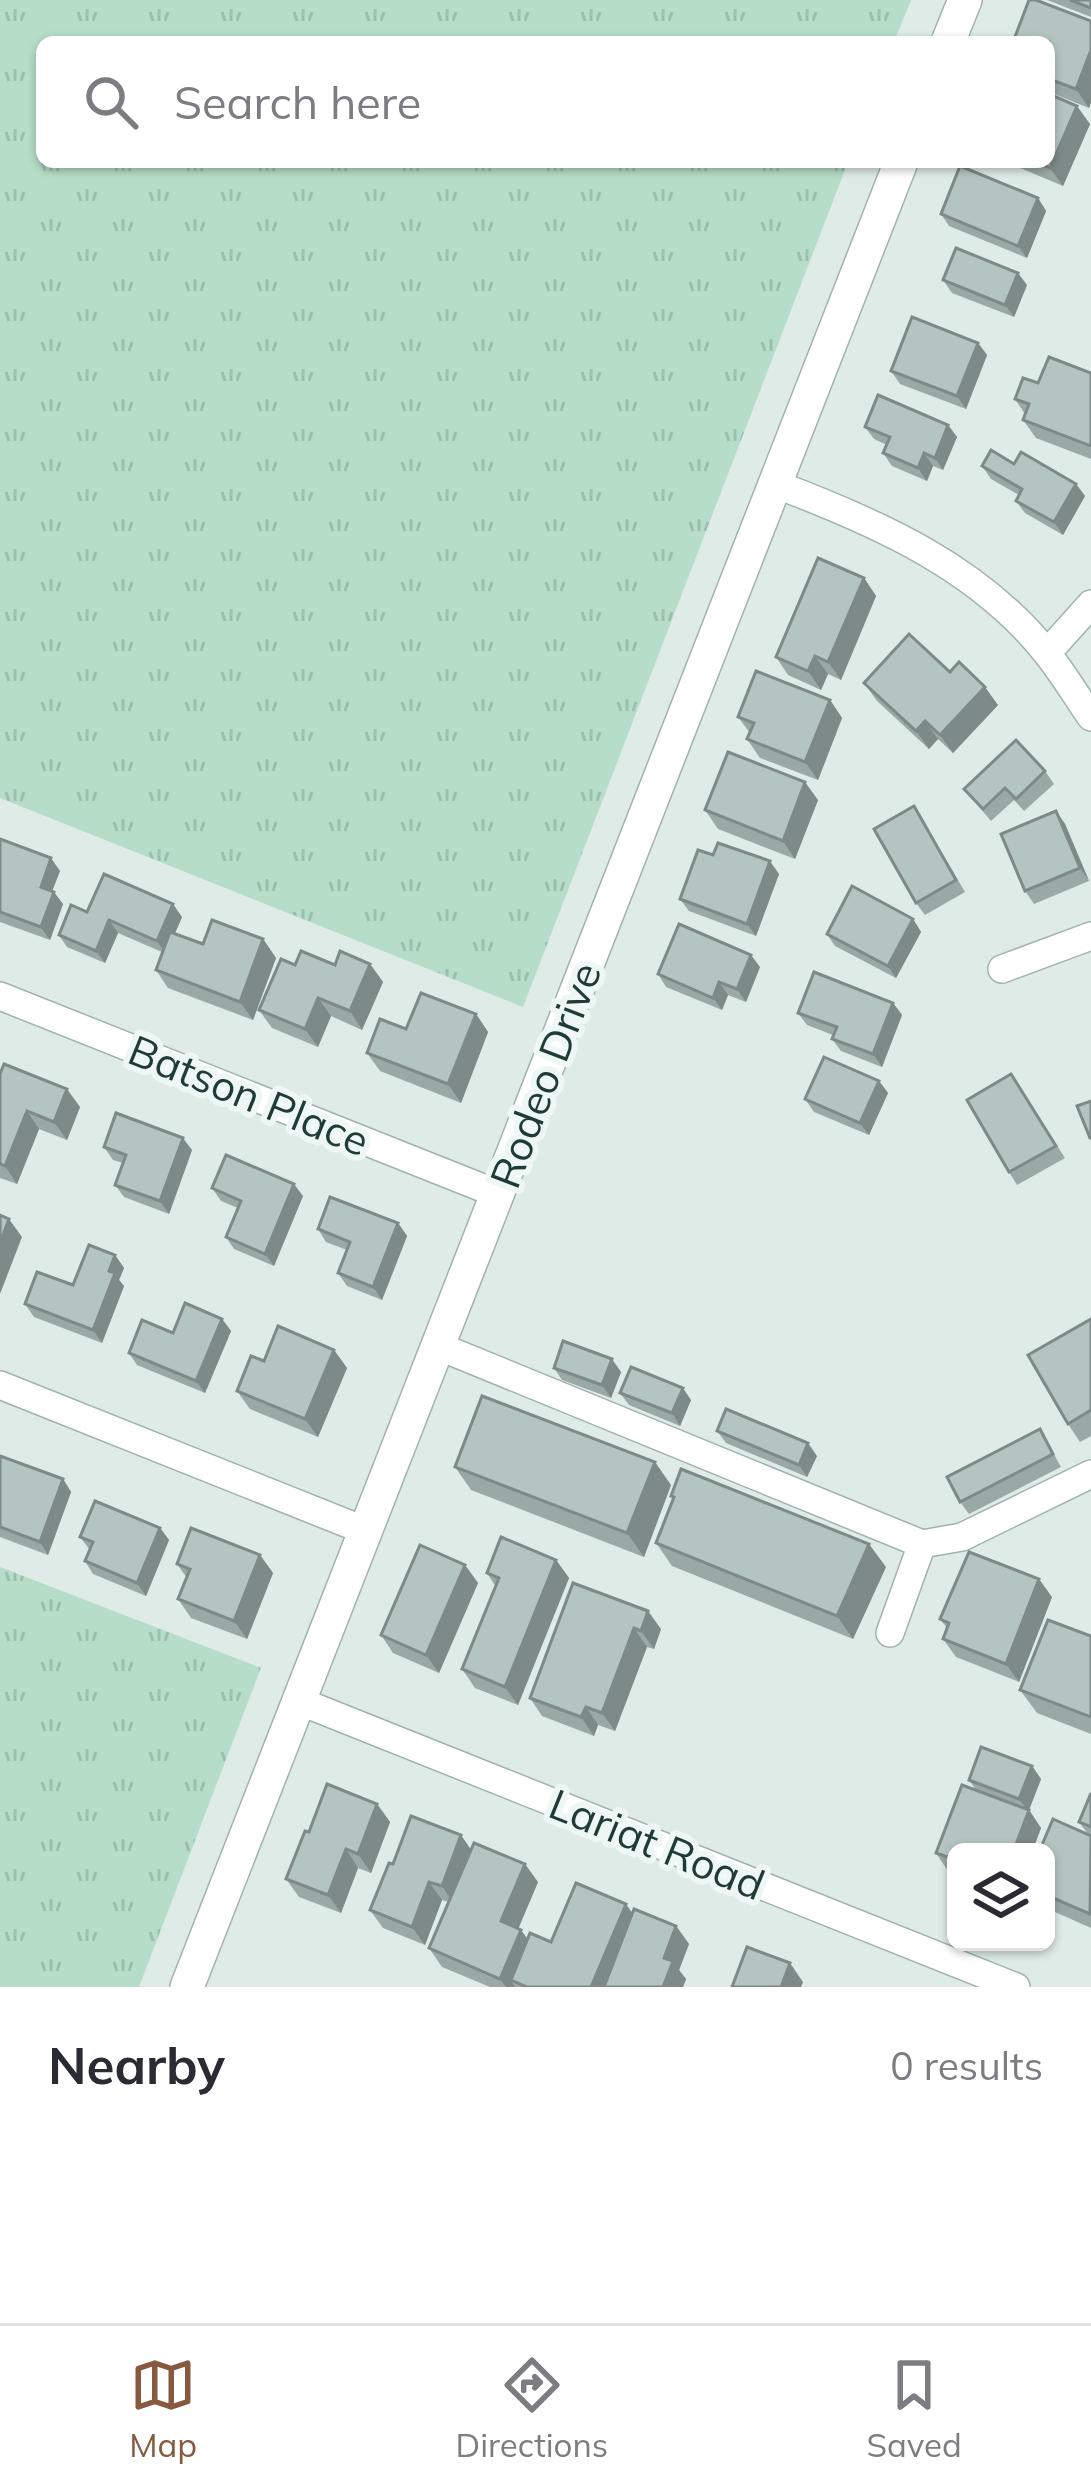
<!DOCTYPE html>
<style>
body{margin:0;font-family:Mulish,sans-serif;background:#f2f2f3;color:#2b2b33}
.controls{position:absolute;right:36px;bottom:36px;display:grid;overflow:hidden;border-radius:18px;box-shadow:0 3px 9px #0004}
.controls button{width:108px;height:108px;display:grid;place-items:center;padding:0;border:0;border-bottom:3px solid #e1e1e2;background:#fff;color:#2b2b33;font:60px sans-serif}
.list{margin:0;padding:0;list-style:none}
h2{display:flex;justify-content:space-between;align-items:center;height:156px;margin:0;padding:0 48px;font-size:51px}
h2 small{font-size:39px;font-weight:400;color:#7c7c81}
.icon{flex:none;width:66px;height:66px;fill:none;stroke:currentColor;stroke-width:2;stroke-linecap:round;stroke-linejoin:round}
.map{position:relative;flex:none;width:1091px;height:1987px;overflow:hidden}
.search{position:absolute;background:#fff;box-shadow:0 3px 9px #0004;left:36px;right:36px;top:36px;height:132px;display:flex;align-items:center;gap:30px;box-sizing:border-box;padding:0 42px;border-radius:18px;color:#7c7c81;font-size:45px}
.sheet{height:336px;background:#fff}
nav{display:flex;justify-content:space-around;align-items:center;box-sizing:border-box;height:168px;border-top:3px solid #e1e1e2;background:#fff;font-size:33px;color:#7c7c81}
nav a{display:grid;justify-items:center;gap:6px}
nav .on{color:#875a40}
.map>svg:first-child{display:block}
.grass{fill:url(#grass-tufts)}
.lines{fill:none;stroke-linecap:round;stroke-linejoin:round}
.minor-casing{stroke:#a1b3af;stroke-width:30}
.tertiary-casing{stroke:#a1b3af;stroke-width:36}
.minor{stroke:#fff;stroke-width:27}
.tertiary{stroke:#fff;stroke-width:33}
.wall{fill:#9ba9a6}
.shaded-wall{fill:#7e8a87}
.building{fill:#b4c5c1;stroke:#7e8a87;stroke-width:3}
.labels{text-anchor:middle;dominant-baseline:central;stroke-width:12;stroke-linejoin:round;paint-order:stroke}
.street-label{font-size:42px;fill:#1f3b38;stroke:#eff7f4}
</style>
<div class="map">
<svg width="1091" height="1987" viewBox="0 0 1091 1987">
<defs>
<pattern id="grass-tufts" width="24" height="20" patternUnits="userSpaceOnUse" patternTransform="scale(3)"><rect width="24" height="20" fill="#b6ddc7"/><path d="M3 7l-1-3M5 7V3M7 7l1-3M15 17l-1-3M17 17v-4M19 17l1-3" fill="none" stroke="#9cbfac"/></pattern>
</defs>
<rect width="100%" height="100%" fill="#deebe7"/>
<g class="grass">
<path d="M 0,0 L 911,0 L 894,42 L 42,42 L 42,162 L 848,162 L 523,1007 L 0,798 Z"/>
<path d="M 0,1567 L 261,1668 L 139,1987 L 0,1987 Z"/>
</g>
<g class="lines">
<defs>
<g id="minor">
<path d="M 775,484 C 876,522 981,568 1049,656 C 1064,675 1077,697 1091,717"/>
<path d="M 1047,653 L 1091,604"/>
<path d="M 1002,969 L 1091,936"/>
<path d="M 0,996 L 498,1194"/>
<path d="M 438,1346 L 922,1544 L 962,1537 L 1091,1474"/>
<path d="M 0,1385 L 366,1531"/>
<path d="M 890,1633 L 922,1544"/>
<path d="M 299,1701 L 1016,1987"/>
</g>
<g id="tertiary">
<path d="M 948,42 L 965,0"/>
<path d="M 187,1987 L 901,162"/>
</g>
</defs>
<use href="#minor" class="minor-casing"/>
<use href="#tertiary" class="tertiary-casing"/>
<use href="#minor" class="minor"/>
<use href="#tertiary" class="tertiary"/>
</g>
<g class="wall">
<path d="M 1047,0 L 1091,0 L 1091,17 Z"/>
<path d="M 1091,21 L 1091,102 L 1089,108 L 1049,92 L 1049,42 Z"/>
<path d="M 1090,124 L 1063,186 L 1006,162 L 1049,162 Z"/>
<path d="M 1038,198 L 1046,211 L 1027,258 L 949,226 L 941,214 Z"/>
<path d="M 943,280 L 1027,285 L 1014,317 L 952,293 Z"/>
<path d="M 978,343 L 987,355 L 966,409 L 900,384 L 891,371 Z"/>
<path d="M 1091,373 L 1091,459 L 1036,438 L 1023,420 L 1025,414 L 1015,399 L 1038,383 Z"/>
<path d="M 948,425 L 957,437 L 943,470 L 933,466 L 927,481 L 892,466 L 883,453 L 887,445 L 874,439 L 865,427 Z"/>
<path d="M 982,466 L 1076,484 L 1085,496 L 1063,535 L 1025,513 L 1016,501 L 1019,495 L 991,479 Z"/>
<path d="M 864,578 L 876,596 L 841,680 L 828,674 L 821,690 L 788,675 L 776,657 Z"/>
<path d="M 950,672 L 998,705 L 953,753 L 938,739 L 929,749 L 877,701 L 864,683 Z"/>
<path d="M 830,700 L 842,718 L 818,780 L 760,758 L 747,739 L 750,733 L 738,717 Z"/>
<path d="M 1045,771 L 1054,784 L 1024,811 L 1014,800 L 991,821 L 964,789 Z"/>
<path d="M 818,800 L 795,859 L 718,829 L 705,810 Z"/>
<path d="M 1056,811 L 1065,824 L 1089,881 L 1034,904 L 1025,891 Z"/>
<path d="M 922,819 L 965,892 L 925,915 L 916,903 Z"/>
<path d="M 0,839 L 60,871 L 52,891 L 63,904 L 50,940 L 0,922 Z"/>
<path d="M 713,855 L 779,874 L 756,936 L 689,911 L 680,899 Z"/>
<path d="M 87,912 L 182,917 L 175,933 L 203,944 L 263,939 L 276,958 L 253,1020 L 168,988 L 156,970 L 162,952 L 118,933 L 105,963 L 67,947 L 59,935 Z"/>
<path d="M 913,919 L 921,932 L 896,978 L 835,946 L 827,934 Z"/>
<path d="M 370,964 L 383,982 L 362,1030 L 331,1016 L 318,1047 L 272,1028 L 259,1010 L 295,965 Z"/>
<path d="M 760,967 L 746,1002 L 728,995 L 722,1010 L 666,987 L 658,974 Z"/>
<path d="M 893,1003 L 902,1015 L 882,1067 L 841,1051 L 832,1039 L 833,1035 L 807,1025 L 798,1013 Z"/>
<path d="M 476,1014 L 488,1032 L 461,1103 L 380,1071 L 367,1053 L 406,1029 Z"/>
<path d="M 0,1074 L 80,1107 L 67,1140 L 39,1129 L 17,1184 L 0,1178 Z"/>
<path d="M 1011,1074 L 1065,1158 L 1017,1185 L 1009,1172 Z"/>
<path d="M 879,1081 L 888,1093 L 869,1135 L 814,1112 L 805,1099 Z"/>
<path d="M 104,1147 L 192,1150 L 169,1214 L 124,1197 L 115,1185 L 123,1163 L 113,1160 Z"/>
<path d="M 212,1188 L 303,1196 L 274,1266 L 234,1249 L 226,1237 L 238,1208 L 221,1201 Z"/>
<path d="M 398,1223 L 407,1236 L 382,1300 L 347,1286 L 338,1273 L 347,1250 L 326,1242 L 318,1229 Z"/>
<path d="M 115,1255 L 124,1268 L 119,1280 L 124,1286 L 102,1343 L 34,1317 L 25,1304 L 73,1285 Z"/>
<path d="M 222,1319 L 231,1331 L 205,1393 L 137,1365 L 129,1353 L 173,1333 Z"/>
<path d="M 1091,1319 L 1091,1436 L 1080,1442 L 1068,1424 Z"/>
<path d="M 334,1350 L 347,1368 L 318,1437 L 250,1409 L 237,1391 L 264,1361 Z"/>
<path d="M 554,1368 L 621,1372 L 611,1398 L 562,1380 Z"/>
<path d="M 620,1393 L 691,1400 L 680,1426 L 629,1405 Z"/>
<path d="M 1040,1429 L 1061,1467 L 969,1514 L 960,1502 Z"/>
<path d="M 717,1431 L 817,1456 L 807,1477 L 726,1443 Z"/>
<path d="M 0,1456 L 63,1479 L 71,1492 L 48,1555 L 0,1537 Z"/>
<path d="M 455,1467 L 671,1485 L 644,1557 L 471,1490 Z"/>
<path d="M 671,1496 L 886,1567 L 853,1639 L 672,1566 L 656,1543 L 673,1500 Z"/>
<path d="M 160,1528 L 169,1540 L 146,1596 L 93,1574 L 85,1561 L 90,1550 L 80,1537 Z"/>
<path d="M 260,1555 L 273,1573 L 247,1639 L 191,1618 L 178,1599 L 187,1578 L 177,1564 Z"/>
<path d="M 556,1560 L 569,1578 L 518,1705 L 475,1688 L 462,1669 L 496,1587 L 487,1573 Z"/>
<path d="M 465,1565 L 478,1583 L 439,1673 L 393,1653 L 381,1635 Z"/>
<path d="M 573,1583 L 661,1629 L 654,1649 L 647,1647 L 615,1731 L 598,1725 L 594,1736 L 542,1716 L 530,1698 Z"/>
<path d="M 1052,1597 L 1019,1682 L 956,1657 L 943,1639 L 947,1628 L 940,1619 Z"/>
<path d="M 1091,1636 L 1091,1734 L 1037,1713 L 1020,1690 Z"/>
<path d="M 1032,1766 L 1041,1779 L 1029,1810 L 1041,1828 L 1032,1852 L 956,1852 L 956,1874 L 948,1871 L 936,1853 L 976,1790 L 969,1780 Z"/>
<path d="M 1091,1793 L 1091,1928 L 1046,1908 L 1046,1852 L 1088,1834 L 1079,1822 Z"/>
<path d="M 377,1804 L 390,1822 L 371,1873 L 358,1868 L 341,1913 L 299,1897 L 286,1879 L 309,1832 Z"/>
<path d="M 471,1850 L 538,1882 L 518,1928 L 528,1939 L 551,1942 L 626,1904 L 632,1913 L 676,1926 L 689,1944 L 679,1970 L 686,1979 L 683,1987 L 490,1987 L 442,1967 L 429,1948 L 449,1902 L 442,1900 L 425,1945 L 383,1928 L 370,1910 L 393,1864 Z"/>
</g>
<g class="shaded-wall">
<path d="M 1091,50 L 1091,102 L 1089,108 L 1076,89 Z"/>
<path d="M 1077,106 L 1090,124 L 1063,186 L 1050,168 Z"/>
<path d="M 1038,198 L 1046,211 L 1027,258 L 1018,246 Z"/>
<path d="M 1018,273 L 1027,285 L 1014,317 L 1005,305 Z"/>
<path d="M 978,343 L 987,355 L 966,409 L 957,396 Z"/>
<path d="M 948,425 L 957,437 L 943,470 L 935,458 Z"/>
<path d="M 924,453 L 933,466 L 927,481 L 918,468 Z"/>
<path d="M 1076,484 L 1085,496 L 1063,535 L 1054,522 Z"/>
<path d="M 864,578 L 876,596 L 841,680 L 828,662 Z"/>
<path d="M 815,656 L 828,674 L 821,690 L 808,671 Z"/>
<path d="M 985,687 L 998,705 L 953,753 L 940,735 Z"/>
<path d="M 830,700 L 842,718 L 818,780 L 805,762 Z"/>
<path d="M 925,721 L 938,739 L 929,749 L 916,731 Z"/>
<path d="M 805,782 L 818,800 L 795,859 L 783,841 Z"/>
<path d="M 1056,811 L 1065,824 L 1089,881 L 1080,868 Z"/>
<path d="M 51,858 L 60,871 L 49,899 L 41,887 Z"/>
<path d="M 770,861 L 779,874 L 756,936 L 747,924 Z"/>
<path d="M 54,892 L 63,904 L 50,940 L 41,927 Z"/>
<path d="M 173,904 L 182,917 L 166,954 L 157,941 Z"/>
<path d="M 913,919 L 921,932 L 896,978 L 888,966 Z"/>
<path d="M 109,920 L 118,933 L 105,963 L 96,951 Z"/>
<path d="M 263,939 L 276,958 L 253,1020 L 240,1002 Z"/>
<path d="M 751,955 L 760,967 L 746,1002 L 737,989 Z"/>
<path d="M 370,964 L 383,982 L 362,1030 L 350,1011 Z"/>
<path d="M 719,982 L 728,995 L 722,1010 L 713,998 Z"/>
<path d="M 318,998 L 331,1016 L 318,1047 L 305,1029 Z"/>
<path d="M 893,1003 L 902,1015 L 882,1067 L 873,1054 Z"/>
<path d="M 476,1014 L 488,1032 L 461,1103 L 448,1084 Z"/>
<path d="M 879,1081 L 888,1093 L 869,1135 L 860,1123 Z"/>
<path d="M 67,1089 L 80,1107 L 67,1140 L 54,1122 Z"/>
<path d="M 27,1111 L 39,1129 L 17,1184 L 5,1166 Z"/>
<path d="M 183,1138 L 192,1150 L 169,1214 L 160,1201 Z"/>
<path d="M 294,1184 L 303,1196 L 274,1266 L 265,1254 Z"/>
<path d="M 9,1219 L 22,1237 L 0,1294 L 0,1243 Z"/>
<path d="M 398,1223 L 407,1236 L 382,1300 L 373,1287 Z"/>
<path d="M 115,1255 L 124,1268 L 119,1280 L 124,1286 L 102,1343 L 93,1330 Z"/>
<path d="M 222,1319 L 231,1331 L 205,1393 L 196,1381 Z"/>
<path d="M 334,1350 L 347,1368 L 318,1437 L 305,1419 Z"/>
<path d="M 612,1359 L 621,1372 L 611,1398 L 602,1385 Z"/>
<path d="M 683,1388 L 691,1400 L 680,1426 L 672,1413 Z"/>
<path d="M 808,1443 L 817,1456 L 807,1477 L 799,1465 Z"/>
<path d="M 655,1462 L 671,1485 L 644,1557 L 627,1533 Z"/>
<path d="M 63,1479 L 71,1492 L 48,1555 L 40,1542 Z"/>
<path d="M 160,1528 L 169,1540 L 146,1596 L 137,1583 Z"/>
<path d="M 869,1544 L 886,1567 L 853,1639 L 837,1616 Z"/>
<path d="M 260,1555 L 273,1573 L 247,1639 L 234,1621 Z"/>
<path d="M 556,1560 L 569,1578 L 518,1705 L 505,1687 Z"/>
<path d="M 465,1565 L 478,1583 L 439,1673 L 426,1655 Z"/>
<path d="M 1039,1579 L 1052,1597 L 1019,1682 L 1006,1664 Z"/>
<path d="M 648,1611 L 661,1629 L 654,1649 L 641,1631 Z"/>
<path d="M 634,1628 L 647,1647 L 615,1731 L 602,1713 Z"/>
<path d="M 586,1707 L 598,1725 L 594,1736 L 581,1717 Z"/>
<path d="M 1032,1766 L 1041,1779 L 1029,1810 L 1041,1828 L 1032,1852 L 1013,1852 L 1028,1811 L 1019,1799 Z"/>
<path d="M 377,1804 L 390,1822 L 371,1873 L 358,1854 Z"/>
<path d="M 461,1835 L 474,1854 L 454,1904 L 442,1886 Z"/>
<path d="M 346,1849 L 358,1868 L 341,1913 L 328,1895 Z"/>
<path d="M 525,1864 L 538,1882 L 514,1939 L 501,1921 Z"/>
<path d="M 429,1882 L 442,1900 L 425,1945 L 412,1927 Z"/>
<path d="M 626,1904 L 638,1922 L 611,1987 L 591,1987 Z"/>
<path d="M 676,1926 L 689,1944 L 679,1970 L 686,1979 L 683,1987 L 663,1987 L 664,1958 Z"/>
<path d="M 521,1930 L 534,1948 L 511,1980 L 515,1987 L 506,1987 L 500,1979 Z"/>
<path d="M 790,1963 L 803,1982 L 801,1987 L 781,1987 Z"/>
</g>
<g class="building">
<path d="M 1029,0 L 1036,0 L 1091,21 L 1091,50 L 1076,89 L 1049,79 L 1049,42 L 1013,42 Z"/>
<path d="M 1070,0 L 1091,0 L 1091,8 Z"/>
<path d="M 1049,94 L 1077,106 L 1050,168 L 1036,162 L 1049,162 Z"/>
<path d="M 960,166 L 1038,198 L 1018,246 L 941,214 Z"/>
<path d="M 956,248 L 1018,273 L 1005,305 L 943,280 Z"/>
<path d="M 912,317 L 978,343 L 957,396 L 891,371 Z"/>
<path d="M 1049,357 L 1091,373 L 1091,446 L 1023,420 L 1029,404 L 1015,399 L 1023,378 L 1038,383 Z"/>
<path d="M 878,395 L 948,425 L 935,458 L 924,453 L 918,468 L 883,453 L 890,437 L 865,427 Z"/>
<path d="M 991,450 L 1014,464 L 1021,452 L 1076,484 L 1054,522 L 1016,501 L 1022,489 L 982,466 Z"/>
<path d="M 818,558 L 864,578 L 828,662 L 815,656 L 808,671 L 776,657 Z"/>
<path d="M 909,634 L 950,672 L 959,662 L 985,687 L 940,735 L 925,721 L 916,731 L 864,683 Z"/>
<path d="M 756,671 L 830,700 L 805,762 L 747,739 L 754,723 L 738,717 Z"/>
<path d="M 1016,740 L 1045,771 L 1016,799 L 1005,788 L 983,809 L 964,789 Z"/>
<path d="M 728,752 L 805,782 L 783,841 L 705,810 Z"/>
<path d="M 914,806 L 956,880 L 916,903 L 874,829 Z"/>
<path d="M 1056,811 L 1080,868 L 1025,891 L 1001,834 Z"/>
<path d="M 0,839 L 51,858 L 41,887 L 54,892 L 41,927 L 0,912 Z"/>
<path d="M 718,843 L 770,861 L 747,924 L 680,899 L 698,850 L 713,855 Z"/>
<path d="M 104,874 L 173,904 L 157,941 L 109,920 L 96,951 L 59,935 L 71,905 L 87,912 Z"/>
<path d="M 852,886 L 913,919 L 888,966 L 827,934 Z"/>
<path d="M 212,920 L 263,939 L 240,1002 L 156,970 L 170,932 L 203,944 Z"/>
<path d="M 679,924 L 751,955 L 737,989 L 719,982 L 713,998 L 658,974 Z"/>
<path d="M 301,951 L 335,965 L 340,951 L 370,964 L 350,1011 L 318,998 L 305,1029 L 259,1010 L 281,959 L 295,965 Z"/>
<path d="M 814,972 L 893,1003 L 873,1054 L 832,1039 L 837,1027 L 798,1013 Z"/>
<path d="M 421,993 L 476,1014 L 448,1084 L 367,1053 L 380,1019 L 406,1029 Z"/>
<path d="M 824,1057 L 879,1081 L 860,1123 L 805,1099 Z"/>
<path d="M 4,1064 L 67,1089 L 54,1122 L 27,1111 L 5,1166 L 0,1164 L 0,1074 Z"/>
<path d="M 1011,1074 L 1056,1146 L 1009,1172 L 967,1100 Z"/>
<path d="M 1091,1101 L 1091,1138 L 1090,1138 L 1077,1106 Z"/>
<path d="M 116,1113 L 183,1138 L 160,1201 L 115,1185 L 126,1155 L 104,1147 Z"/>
<path d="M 226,1155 L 294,1184 L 265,1254 L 226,1237 L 241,1201 L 212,1188 Z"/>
<path d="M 330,1197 L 398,1223 L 373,1287 L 338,1273 L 350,1242 L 318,1229 Z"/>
<path d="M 0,1215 L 9,1219 L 0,1243 Z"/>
<path d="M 89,1245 L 115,1255 L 109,1271 L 115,1273 L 93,1330 L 25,1304 L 37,1272 L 73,1285 Z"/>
<path d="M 185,1303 L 222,1319 L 196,1381 L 129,1353 L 142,1320 L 173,1333 Z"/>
<path d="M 1091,1319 L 1091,1410 L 1068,1424 L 1028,1355 Z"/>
<path d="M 278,1326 L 334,1350 L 305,1419 L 237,1391 L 251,1356 L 264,1361 Z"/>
<path d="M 563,1341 L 612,1359 L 602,1385 L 554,1368 Z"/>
<path d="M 631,1367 L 683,1388 L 672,1413 L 620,1393 Z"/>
<path d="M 482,1396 L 655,1462 L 627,1533 L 455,1467 Z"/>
<path d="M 726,1409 L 808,1443 L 799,1465 L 717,1431 Z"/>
<path d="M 1040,1429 L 1053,1454 L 960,1502 L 947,1477 Z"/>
<path d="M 0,1456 L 63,1479 L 40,1542 L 0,1527 Z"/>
<path d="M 681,1469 L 869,1544 L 837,1616 L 656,1543 L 674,1497 L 671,1496 Z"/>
<path d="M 95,1501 L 160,1528 L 137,1583 L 85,1561 L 93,1542 L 80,1537 Z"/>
<path d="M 191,1528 L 260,1555 L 234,1621 L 178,1599 L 190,1569 L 177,1564 Z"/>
<path d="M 501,1537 L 556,1560 L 505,1687 L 462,1669 L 499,1578 L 487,1573 Z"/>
<path d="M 420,1545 L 465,1565 L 426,1655 L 381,1635 Z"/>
<path d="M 969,1552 L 1039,1579 L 1006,1664 L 943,1639 L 949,1623 L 940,1619 Z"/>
<path d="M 573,1583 L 648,1611 L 641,1631 L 634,1628 L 602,1713 L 586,1707 L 581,1717 L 530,1698 Z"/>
<path d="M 1048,1620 L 1091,1636 L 1091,1717 L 1020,1690 Z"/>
<path d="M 981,1747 L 1032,1766 L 1019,1799 L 969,1780 Z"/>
<path d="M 327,1784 L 377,1804 L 358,1854 L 346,1849 L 328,1895 L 286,1879 L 305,1831 L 309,1832 Z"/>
<path d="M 962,1785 L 1029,1810 L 1013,1852 L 956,1852 L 956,1860 L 936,1853 Z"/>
<path d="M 1091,1793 L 1091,1827 L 1079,1822 Z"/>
<path d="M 411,1816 L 461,1835 L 442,1886 L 429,1882 L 412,1927 L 370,1910 L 389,1863 L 393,1864 Z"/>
<path d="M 1053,1819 L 1091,1836 L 1090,1914 L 1046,1895 L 1046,1852 L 1039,1852 Z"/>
<path d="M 474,1843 L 525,1864 L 501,1921 L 521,1930 L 500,1979 L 429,1948 Z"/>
<path d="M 576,1883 L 626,1904 L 591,1987 L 527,1987 L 511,1980 L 530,1933 L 551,1942 Z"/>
<path d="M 634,1909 L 676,1926 L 664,1958 L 673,1961 L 663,1987 L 604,1987 Z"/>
<path d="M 747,1947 L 790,1963 L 781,1987 L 732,1987 Z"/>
</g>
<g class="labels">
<g class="street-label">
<text transform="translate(545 1075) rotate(-69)">Rodeo Drive</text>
<text transform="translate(249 1095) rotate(22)">Batson Place</text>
<text transform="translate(657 1844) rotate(22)">Lariat Road</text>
</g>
</g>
</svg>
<div class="controls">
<button><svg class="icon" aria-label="layers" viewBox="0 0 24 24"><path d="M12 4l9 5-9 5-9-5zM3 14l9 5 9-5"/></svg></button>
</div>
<div class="search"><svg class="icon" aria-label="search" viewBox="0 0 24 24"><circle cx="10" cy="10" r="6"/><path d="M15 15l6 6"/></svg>Search here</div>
</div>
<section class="sheet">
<h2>Nearby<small>0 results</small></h2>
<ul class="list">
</ul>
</section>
<nav>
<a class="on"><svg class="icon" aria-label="map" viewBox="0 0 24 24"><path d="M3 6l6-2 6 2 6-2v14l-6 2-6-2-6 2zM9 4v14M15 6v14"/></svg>Map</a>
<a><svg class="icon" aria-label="directions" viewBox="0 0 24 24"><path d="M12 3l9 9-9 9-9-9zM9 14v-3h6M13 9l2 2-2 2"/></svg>Directions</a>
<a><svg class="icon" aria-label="saved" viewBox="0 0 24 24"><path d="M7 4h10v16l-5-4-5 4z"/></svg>Saved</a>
</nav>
